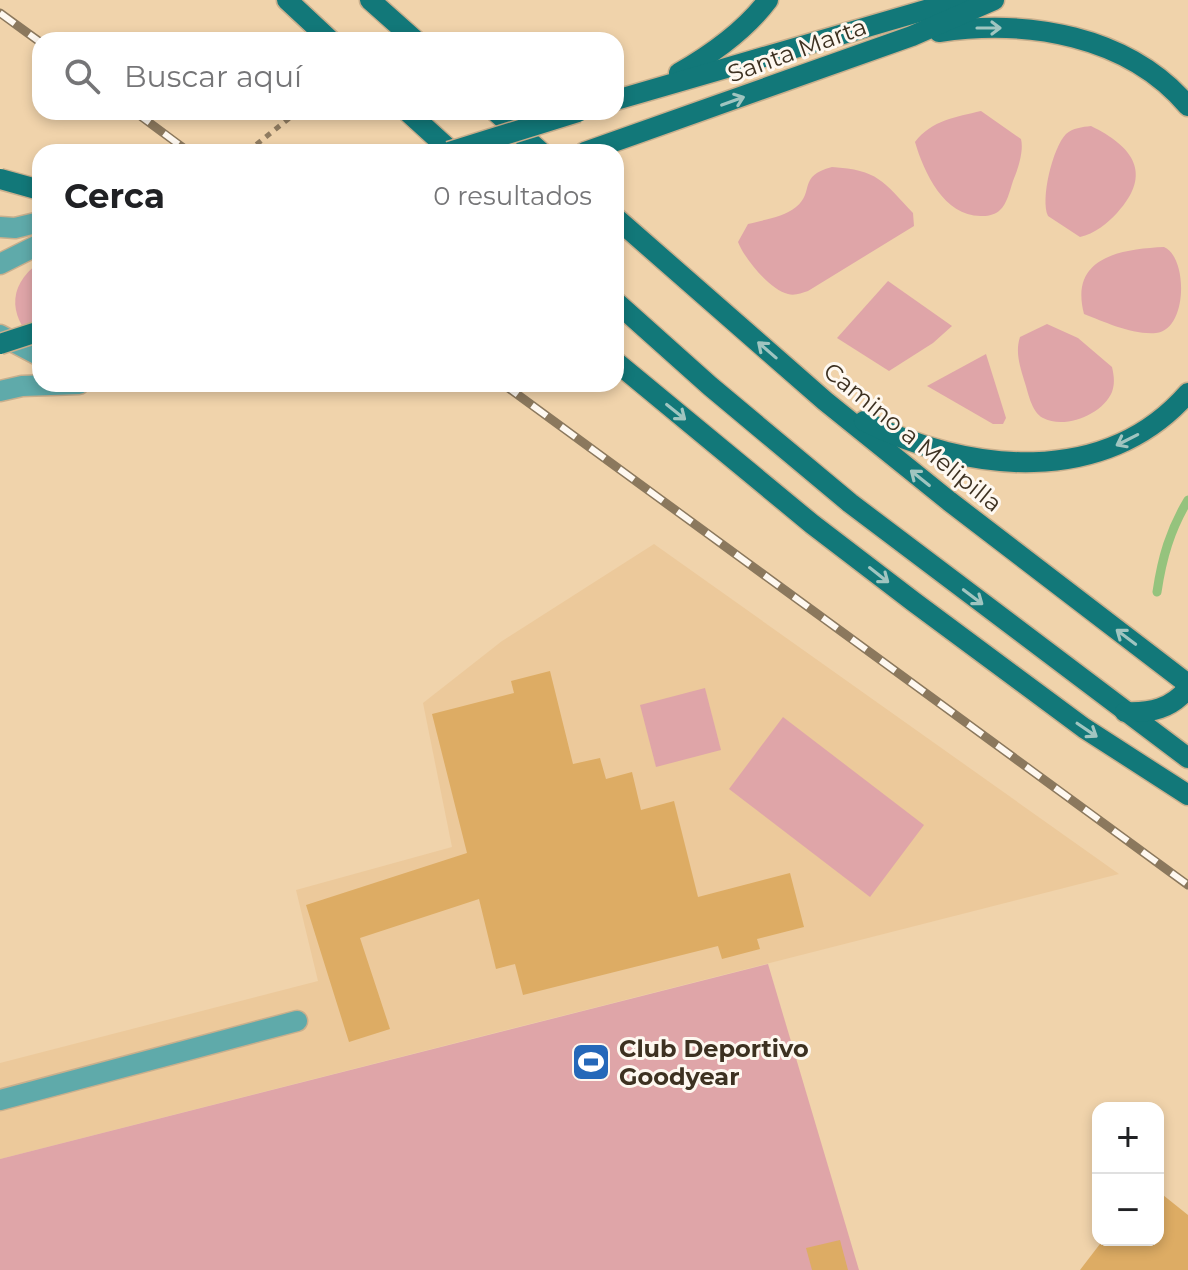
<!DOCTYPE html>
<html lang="es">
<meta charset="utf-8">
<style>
body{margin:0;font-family:Montserrat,sans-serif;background:#f2f2f2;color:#202124}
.controls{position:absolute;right:24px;bottom:24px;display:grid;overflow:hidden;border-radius:16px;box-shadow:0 4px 12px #0003}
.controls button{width:72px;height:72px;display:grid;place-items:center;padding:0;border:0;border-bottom:2px solid #e0e0e0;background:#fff;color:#202124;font:40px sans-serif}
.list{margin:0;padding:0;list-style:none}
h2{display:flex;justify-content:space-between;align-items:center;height:104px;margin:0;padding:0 32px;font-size:34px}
h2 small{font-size:26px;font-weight:400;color:#757577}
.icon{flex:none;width:44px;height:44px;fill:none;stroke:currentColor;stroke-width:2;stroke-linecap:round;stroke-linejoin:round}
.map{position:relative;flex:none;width:1188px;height:1270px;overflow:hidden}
.search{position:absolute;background:#fff;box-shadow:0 4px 12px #0003;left:32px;top:32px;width:592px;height:88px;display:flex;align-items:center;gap:20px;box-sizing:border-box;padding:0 28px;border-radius:24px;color:#757577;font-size:30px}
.panel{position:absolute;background:#fff;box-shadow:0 4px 12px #0003;left:32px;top:144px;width:592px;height:248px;border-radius:24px}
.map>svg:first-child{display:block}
.built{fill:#ecc99b}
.green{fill:#dfa5a8}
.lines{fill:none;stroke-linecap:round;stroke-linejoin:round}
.stream{stroke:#95c37d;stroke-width:9}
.building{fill:#ddac64}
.minor-casing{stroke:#c9af8d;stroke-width:23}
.major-casing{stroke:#c9af8d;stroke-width:23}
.path{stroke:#907c61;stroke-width:5;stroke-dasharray:6 6;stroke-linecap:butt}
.minor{stroke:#5faaaa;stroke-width:20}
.major{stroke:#127879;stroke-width:20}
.rail-casing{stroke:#8b785d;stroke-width:9}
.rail{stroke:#fef8f0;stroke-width:6;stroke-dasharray:18;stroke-linecap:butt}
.major-bridge-casing{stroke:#c9af8d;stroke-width:23;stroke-linecap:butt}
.major-bridge{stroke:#127879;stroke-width:20}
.oneway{stroke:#a0c5c0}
.labels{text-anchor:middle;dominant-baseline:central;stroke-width:6;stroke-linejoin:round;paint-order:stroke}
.street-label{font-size:24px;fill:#3d3121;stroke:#fef8f0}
.poi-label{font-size:24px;font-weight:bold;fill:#3d3121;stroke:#fef8f0;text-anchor:start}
</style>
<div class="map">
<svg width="1188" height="1270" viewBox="0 0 1188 1270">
<rect width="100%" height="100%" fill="#f0d3ab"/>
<path class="built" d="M 654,544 L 1119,874 L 0,1159 L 0,1063 L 318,981 L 296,890 L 452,847 L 423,703 L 502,641 Z"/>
<g class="green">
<path d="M 981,111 L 1021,139 C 1024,151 1018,169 1013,181 C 1010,190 1007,204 1000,210 C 996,214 989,216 983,216 C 945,218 924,173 915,142 C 932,120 956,117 981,111 Z"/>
<path d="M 1091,126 C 1132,146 1154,173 1117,213 C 1108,223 1094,234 1080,237 L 1048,216 C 1040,199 1053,147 1066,134 C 1073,128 1082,127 1091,126 Z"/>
<path d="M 832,167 C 878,170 883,181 913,213 L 914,226 L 808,291 C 801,293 795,296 788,294 C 770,290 744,258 738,242 L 748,224 C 763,220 784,217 796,207 C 815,192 797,176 832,167 Z"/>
<path d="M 1164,247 C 1188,257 1188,330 1156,333 C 1132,335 1105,322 1084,314 C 1069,257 1121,249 1164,247 Z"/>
<path d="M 40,262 L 40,347 C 10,321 4,287 40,262 Z"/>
<path d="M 888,281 L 952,326 L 933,343 L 889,371 L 837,338 Z"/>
<path d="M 1047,324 L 1078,338 L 1112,367 C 1114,376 1115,383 1112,392 C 1103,414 1065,430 1043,418 C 1031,412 1028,391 1024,380 C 1020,366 1015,352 1020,337 Z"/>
<path d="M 986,354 L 1006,418 L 1003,424 L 993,424 L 927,386 Z"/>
<path d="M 705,688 L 721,750 L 656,767 L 640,705 Z"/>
<path d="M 783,717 L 924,825 L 870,897 L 729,789 Z"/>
<path d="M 768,964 L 859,1270 L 0,1270 L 0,1159 Z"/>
</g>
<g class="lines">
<path class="stream" d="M 1157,592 C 1162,558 1170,530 1188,500"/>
</g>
<g class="building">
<path d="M 550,671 L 573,764 L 600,758 L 606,779 L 632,772 L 641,810 L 674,801 L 698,897 L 790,873 L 804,927 L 757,939 L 760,949 L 722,959 L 718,946 L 523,995 L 515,964 L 496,969 L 479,899 L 360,938 L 390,1029 L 349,1042 L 306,905 L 467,853 L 432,714 L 514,693 L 511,681 Z"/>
<path d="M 1158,1191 L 1188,1215 L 1188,1270 L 1080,1270 L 1103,1240 L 1158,1240 Z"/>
<path d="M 840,1240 L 848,1270 L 812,1270 L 806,1248 Z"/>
</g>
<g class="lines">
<defs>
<g id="minor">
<path d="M 0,227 L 15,228 L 40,222"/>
<path d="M 0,264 L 40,244"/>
<path d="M 0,335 L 40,356"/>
<path d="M 0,391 L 22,386 L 79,384"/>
<path d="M 0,1100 L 297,1021"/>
</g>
<g id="major">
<path d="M 287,0 L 330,40"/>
<path d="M 370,0 L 415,40"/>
<path d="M 939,32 C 1027,19 1128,35 1188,106"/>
<path d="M 679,73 C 712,54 745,31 768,0"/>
<path d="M 616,100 L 960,0"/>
<path d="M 408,112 L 452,152"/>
<path d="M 496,112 L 541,152"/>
<path d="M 585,152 L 912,36 L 994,0"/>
<path d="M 616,218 L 825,401 L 949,501 L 1188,684"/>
<path d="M 616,302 L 710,386 L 850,503 L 1188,758"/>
<path d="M 616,362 L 812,524 L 914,602 L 1084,728 L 1188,795"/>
<path d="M 864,421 C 967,473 1105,488 1188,393"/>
<path d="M 1125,712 C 1151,713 1171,709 1188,688"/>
</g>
</defs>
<use href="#minor" class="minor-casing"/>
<use href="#major" class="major-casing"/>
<path class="path" d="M 247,152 L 297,112"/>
<use href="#minor" class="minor"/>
<use href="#major" class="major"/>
<defs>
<g id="rail">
<path d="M 0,13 L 40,42"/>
<path d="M 135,112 L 189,152"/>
<path d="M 503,384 L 1188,885"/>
</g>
</defs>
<use href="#rail" class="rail-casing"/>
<use href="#rail" class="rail"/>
<defs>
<g id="major-bridge">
<path d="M 449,152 L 578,112"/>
<path d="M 0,179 L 40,190"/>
<path d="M 0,344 L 40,331"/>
</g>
</defs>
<use href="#major-bridge" class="major-bridge-casing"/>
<use href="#major-bridge" class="major-bridge"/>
</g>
<defs><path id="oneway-shaft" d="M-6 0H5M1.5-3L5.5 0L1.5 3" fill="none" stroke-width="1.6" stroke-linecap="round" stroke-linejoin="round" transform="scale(2)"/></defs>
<g class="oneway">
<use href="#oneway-shaft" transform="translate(989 28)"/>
<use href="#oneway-shaft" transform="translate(733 101) rotate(-20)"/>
<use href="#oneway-shaft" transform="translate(767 350) rotate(-139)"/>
<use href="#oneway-shaft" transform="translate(676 412) rotate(39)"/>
<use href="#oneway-shaft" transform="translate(1127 440) rotate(153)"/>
<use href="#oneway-shaft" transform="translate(920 478) rotate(-141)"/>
<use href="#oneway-shaft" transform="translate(879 575) rotate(38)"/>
<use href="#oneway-shaft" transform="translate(973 597) rotate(37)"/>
<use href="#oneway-shaft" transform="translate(1126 637) rotate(-143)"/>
<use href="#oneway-shaft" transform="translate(1087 730) rotate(34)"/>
</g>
<defs>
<symbol id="stadium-square" viewBox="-11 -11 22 22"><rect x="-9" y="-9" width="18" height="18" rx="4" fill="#2568b9" stroke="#fef8f0"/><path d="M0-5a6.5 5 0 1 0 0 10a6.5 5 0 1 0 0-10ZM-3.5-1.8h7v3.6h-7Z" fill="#fff"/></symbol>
</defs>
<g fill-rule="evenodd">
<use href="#stadium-square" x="569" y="1040" width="44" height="44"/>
</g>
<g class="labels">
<g class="street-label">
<text transform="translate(797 50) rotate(-20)">Santa Marta</text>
<text transform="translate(913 437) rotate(39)">Camino a Melipilla</text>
</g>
<g class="poi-label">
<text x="619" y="1048">Club Deportivo<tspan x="619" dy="28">Goodyear</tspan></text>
</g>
</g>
</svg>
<div class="controls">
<button>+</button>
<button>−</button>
</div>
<div class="search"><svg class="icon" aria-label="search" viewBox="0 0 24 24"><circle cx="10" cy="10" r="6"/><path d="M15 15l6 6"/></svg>Buscar aquí</div>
<section class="panel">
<h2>Cerca<small>0 resultados</small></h2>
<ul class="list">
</ul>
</section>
</div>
